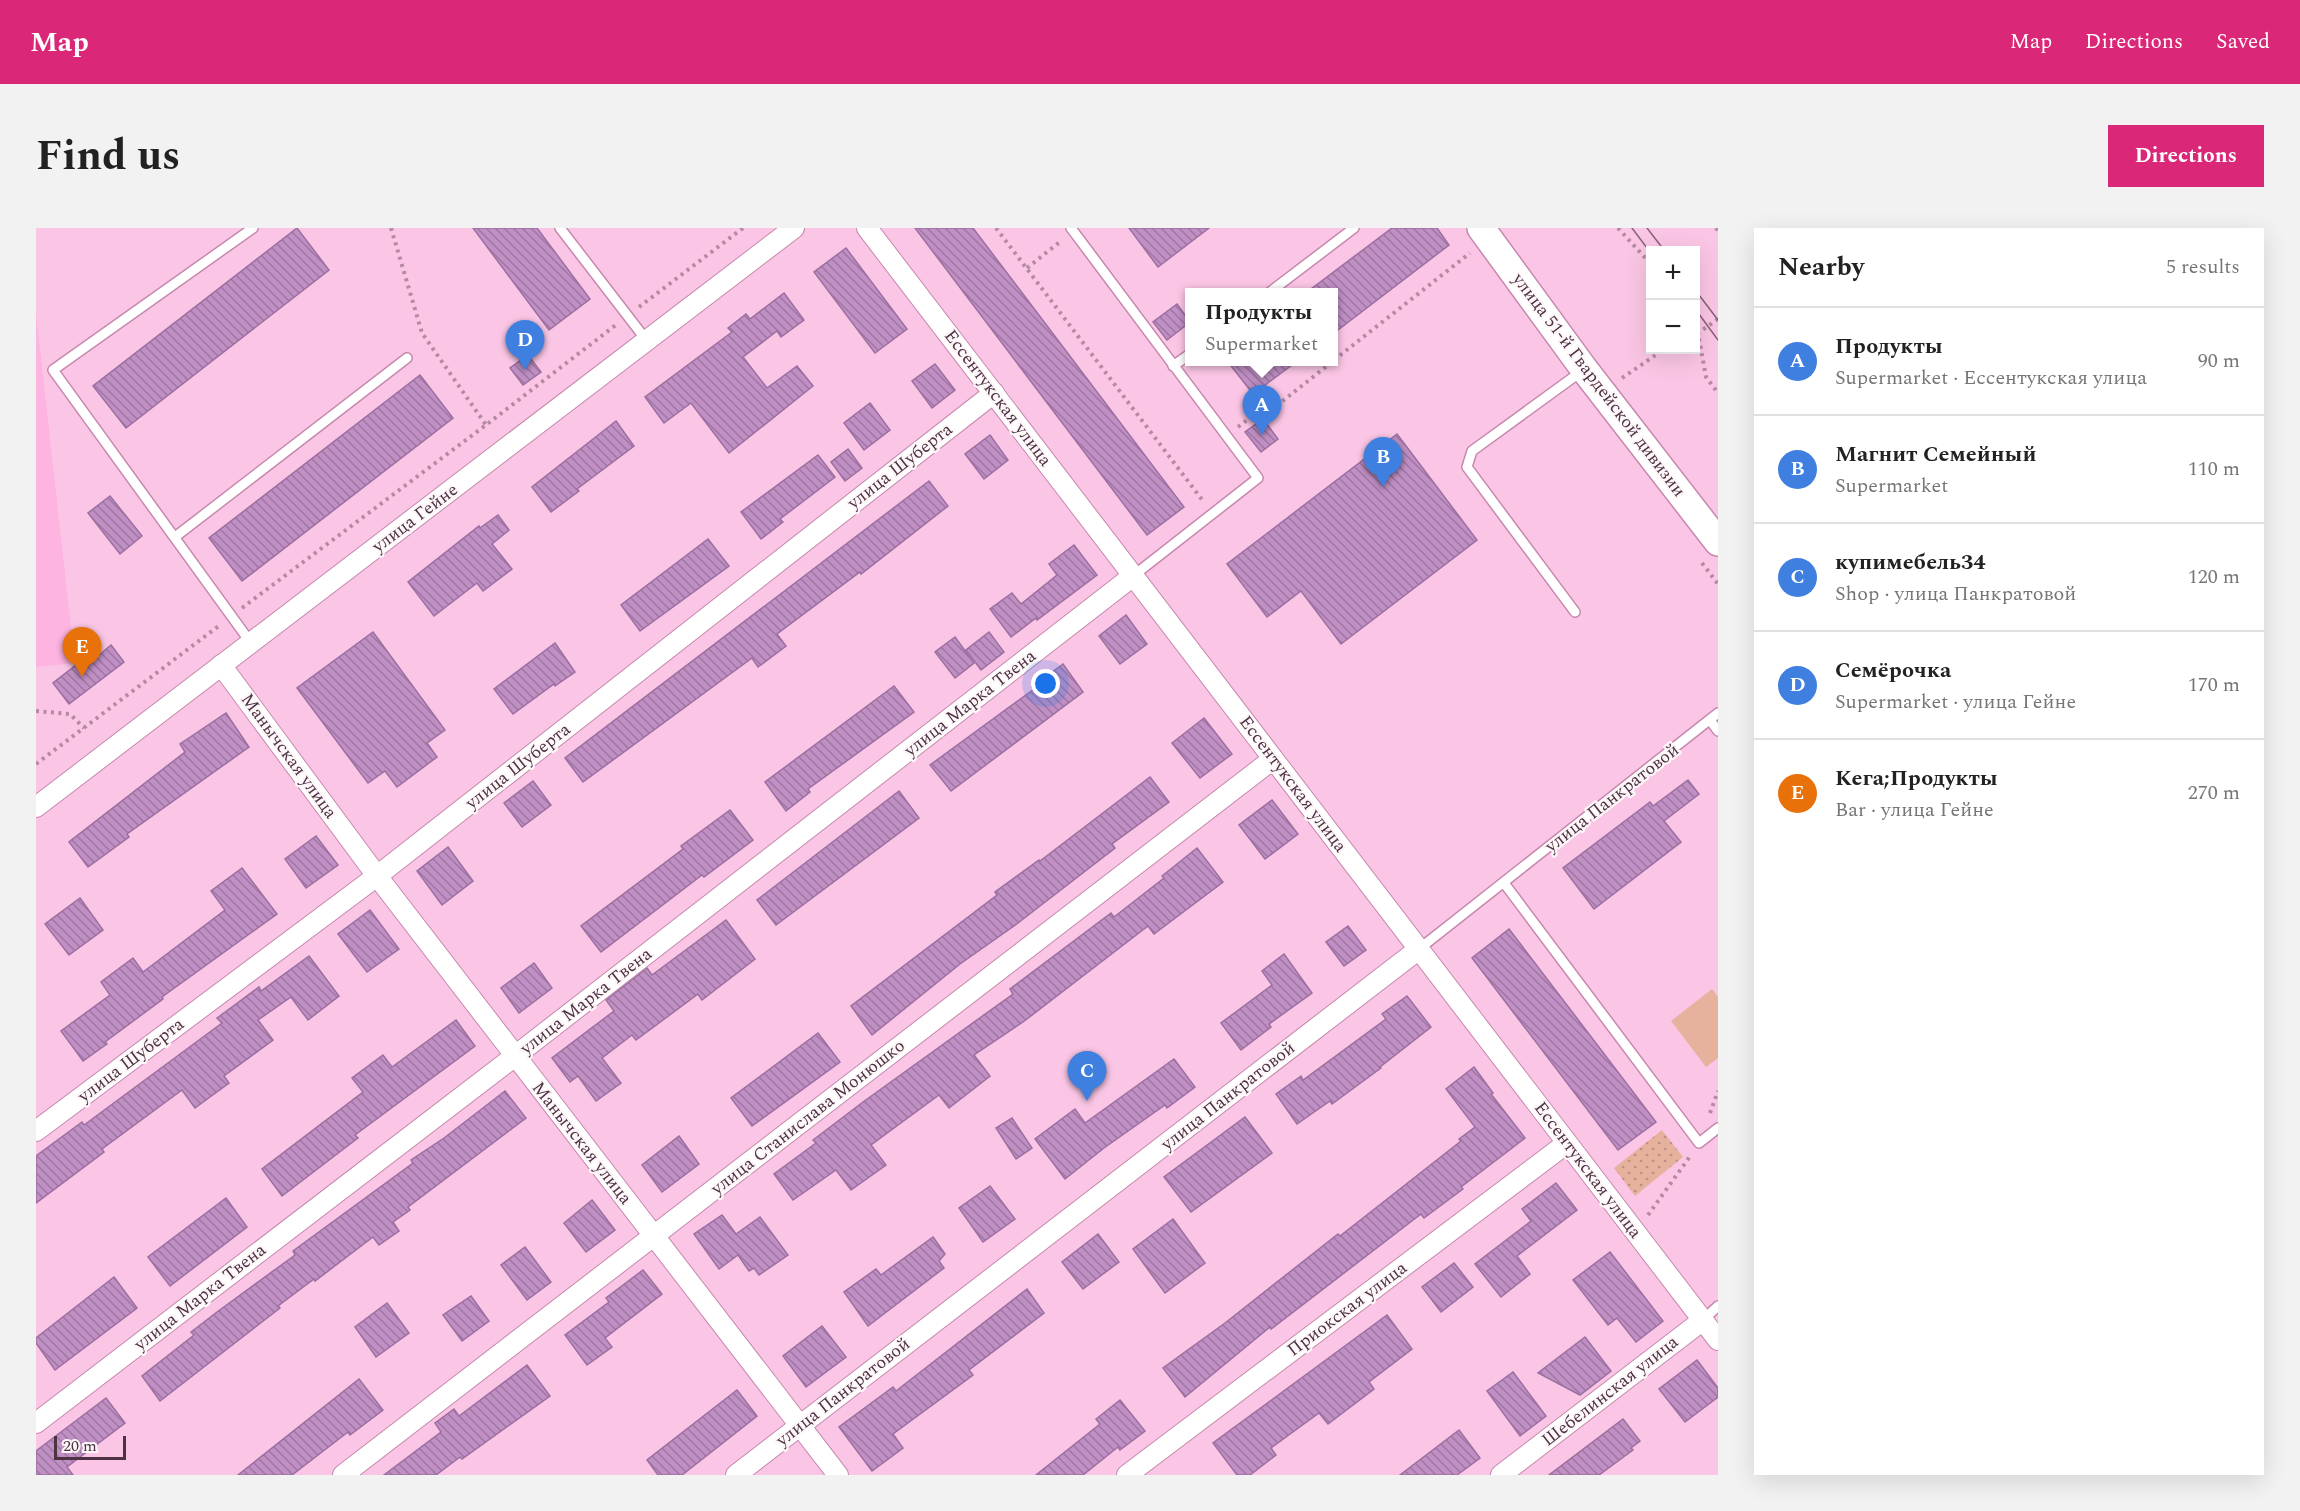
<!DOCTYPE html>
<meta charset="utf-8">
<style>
body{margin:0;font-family:Spectral,serif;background:#f2f2f2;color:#222}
.controls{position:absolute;right:18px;top:18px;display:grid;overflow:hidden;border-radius:0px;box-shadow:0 6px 24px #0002}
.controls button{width:54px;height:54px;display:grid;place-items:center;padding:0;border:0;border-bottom:2px solid #e0e0e0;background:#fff;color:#222;font:30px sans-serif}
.scale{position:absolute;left:18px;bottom:15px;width:72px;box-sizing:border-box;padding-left:6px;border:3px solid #4c3242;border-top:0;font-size:16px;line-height:21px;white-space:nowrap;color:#4c3242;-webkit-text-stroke:4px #fef7fa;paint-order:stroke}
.you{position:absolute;left:1010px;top:456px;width:21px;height:21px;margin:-15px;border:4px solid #fff;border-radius:50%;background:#1a73e8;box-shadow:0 0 0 9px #1a73e833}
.badge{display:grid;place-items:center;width:39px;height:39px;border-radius:50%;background:#db2777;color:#fff;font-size:20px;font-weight:700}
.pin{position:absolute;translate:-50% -50px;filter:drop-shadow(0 2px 3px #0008)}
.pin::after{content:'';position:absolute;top:32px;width:21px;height:18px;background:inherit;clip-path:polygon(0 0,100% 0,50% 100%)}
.popup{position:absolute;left:1149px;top:60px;width:153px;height:78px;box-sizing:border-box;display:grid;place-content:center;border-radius:0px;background:#fff;filter:drop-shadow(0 2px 4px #0005);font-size:20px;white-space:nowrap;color:#767676}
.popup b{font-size:22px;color:#222}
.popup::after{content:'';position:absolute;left:50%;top:100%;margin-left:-12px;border:12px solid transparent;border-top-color:#fff}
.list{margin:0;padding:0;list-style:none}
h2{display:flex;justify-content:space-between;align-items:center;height:78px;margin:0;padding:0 24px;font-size:26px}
h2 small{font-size:20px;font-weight:400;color:#767676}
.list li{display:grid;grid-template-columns:39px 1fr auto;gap:18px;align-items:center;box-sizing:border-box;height:108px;padding:0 24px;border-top:2px solid #e0e0e0}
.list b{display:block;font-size:22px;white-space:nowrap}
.list p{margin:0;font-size:20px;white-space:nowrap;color:#767676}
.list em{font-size:20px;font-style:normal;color:#767676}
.map{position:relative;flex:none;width:1682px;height:1247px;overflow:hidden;border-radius:0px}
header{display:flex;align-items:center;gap:36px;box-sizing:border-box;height:84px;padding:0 30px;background:#db2777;color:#fff}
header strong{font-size:28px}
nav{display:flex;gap:33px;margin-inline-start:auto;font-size:21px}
.intro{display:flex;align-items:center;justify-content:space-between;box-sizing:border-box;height:144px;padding:0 36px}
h1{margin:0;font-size:42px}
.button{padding:15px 27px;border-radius:0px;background:#db2777;color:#fff;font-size:21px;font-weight:700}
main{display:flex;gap:36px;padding:0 36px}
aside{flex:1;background:#fff;border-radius:0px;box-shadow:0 6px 24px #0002}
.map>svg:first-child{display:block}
.built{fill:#fdb4e0}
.grass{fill:url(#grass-dots)}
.park{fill:#e6b29d}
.building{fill:url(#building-back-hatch);stroke:#9c6fa1;stroke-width:1.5}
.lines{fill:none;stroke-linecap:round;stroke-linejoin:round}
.service-casing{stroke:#c688ad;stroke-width:12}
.minor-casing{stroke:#c688ad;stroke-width:22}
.secondary-casing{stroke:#c688ad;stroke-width:30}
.path{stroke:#b48aa3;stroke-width:4;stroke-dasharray:3 4.5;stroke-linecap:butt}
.service{stroke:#fff;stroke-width:9}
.minor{stroke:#fff;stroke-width:20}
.secondary{stroke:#fff;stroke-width:27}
.tram{stroke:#856277;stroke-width:1.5}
.labels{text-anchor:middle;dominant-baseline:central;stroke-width:4.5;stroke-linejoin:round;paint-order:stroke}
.street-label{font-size:18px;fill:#4c3242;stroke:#fef7fa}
</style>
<header>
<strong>Map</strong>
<nav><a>Map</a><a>Directions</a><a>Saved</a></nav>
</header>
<div class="intro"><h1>Find us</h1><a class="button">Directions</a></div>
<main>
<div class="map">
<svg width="1682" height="1247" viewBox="0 0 1682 1247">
<defs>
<pattern id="grass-dots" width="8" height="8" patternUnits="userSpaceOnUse" patternTransform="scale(1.5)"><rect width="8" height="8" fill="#e6b29d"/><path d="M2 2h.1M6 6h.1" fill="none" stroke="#bd9182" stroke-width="1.8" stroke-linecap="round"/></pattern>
<pattern id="building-back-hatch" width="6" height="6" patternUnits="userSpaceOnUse" patternTransform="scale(1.5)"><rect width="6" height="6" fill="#c090c5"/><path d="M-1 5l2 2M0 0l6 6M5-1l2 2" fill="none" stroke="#9e76a2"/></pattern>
</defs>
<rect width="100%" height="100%" fill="#fbc6e5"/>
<path class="built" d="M 0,85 L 39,435 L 0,439 Z"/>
<path class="grass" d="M 1626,902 L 1647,929 L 1599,968 L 1578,940 Z"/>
<path class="park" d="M 1676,761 L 1682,769 L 1682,830 L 1670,839 L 1635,793 Z"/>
<g class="building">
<path d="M 261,0 L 293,42 L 90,200 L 57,158 Z"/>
<path d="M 437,0 L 501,0 L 554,71 L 513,102 Z"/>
<path d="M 879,0 L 937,0 L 1148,279 L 1111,307 Z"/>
<path d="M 1093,0 L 1173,0 L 1122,39 Z"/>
<path d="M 1356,0 L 1401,0 L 1413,17 L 1298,105 L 1298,64 L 1271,64 Z"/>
<path d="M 810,20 L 871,101 L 839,125 L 778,44 Z"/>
<path d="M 748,65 L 768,92 L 745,109 L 741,103 L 707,129 L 731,160 L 761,138 L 777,158 L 693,225 L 655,175 L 628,195 L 609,169 L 696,104 L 692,100 L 710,86 L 714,91 Z"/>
<path d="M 1141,76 L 1154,94 L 1131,112 L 1117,94 Z"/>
<path d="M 492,127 L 505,144 L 487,157 L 474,140 Z"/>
<path d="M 1192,134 L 1260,134 L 1217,166 Z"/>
<path d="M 899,136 L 919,162 L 896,180 L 876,153 Z"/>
<path d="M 384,147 L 417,190 L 206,353 L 173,310 Z"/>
<path d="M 834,175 L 854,202 L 828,222 L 808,195 Z"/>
<path d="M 1227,191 L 1242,211 L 1225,224 L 1209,204 Z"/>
<path d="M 580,193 L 598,218 L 541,261 L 543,263 L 515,284 L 496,259 Z"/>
<path d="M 1361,206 L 1441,312 L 1305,416 L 1265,363 L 1231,389 L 1191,336 Z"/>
<path d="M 954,207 L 972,232 L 948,251 L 929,226 Z"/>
<path d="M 812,221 L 826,240 L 809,253 L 795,234 Z"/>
<path d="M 782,227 L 799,249 L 744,291 L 747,294 L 725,311 L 705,284 Z"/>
<path d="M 893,253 L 912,278 L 825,346 L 824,344 L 741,406 L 750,418 L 722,439 L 716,430 L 547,554 L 529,530 Z"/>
<path d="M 74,268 L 106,308 L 84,326 L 52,285 Z"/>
<path d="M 462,287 L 473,302 L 456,316 L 476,341 L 447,363 L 441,355 L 398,388 L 372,354 L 443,298 L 444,300 Z"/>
<path d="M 672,311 L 693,338 L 604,403 L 585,377 Z"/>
<path d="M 1038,317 L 1061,347 L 1001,392 L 1000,390 L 975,409 L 954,381 L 976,365 L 985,376 L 1021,347 L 1013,336 Z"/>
<path d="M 1090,387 L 1111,416 L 1084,436 L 1063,408 Z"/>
<path d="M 337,404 L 409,502 L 391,515 L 401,529 L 361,559 L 349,543 L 332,555 L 261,460 Z"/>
<path d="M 953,404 L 968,424 L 945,442 L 930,422 Z"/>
<path d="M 919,409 L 938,435 L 919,450 L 899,424 Z"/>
<path d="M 519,415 L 539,444 L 519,458 L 518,456 L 477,486 L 458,461 Z"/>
<path d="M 75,417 L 88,434 L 33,476 L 17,455 L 58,423 L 62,428 Z"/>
<path d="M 1027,436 L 1047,464 L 915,563 L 894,537 L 998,461 L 996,459 Z"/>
<path d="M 858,458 L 878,484 L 772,561 L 774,564 L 750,583 L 729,554 Z"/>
<path d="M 190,485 L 213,519 L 91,606 L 93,609 L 52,639 L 33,614 L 149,524 L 144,516 Z"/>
<path d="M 1168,490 L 1196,526 L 1164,550 L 1136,515 Z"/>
<path d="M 1114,549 L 1133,574 L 1076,616 L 1079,620 L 982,695 L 924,736 L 836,807 L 815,778 L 961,667 L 959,664 L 1003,632 L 1004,633 Z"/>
<path d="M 1652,552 L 1663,566 L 1628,593 L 1645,614 L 1558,681 L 1527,640 L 1614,574 L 1617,578 Z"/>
<path d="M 497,553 L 515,577 L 486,599 L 468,575 Z"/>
<path d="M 863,563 L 883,590 L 740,697 L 721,672 Z"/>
<path d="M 1236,572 L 1262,606 L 1229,631 L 1203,597 Z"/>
<path d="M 694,582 L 717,612 L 668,649 L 666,647 L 565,724 L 545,698 L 647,621 L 645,618 Z"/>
<path d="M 280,608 L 302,637 L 270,660 L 249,631 Z"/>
<path d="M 412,619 L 437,653 L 406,677 L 381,643 Z"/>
<path d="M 1161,620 L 1187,654 L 1118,706 L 1112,698 L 987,794 L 938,827 L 954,848 L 913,880 L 903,867 L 835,917 L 850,937 L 815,962 L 800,942 L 757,972 L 738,946 L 780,915 L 777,912 L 827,874 L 977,766 L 974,761 L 1075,685 L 1078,689 L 1128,650 L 1126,648 Z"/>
<path d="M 206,640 L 241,686 L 126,769 L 127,771 L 69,814 L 71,816 L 47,833 L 25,803 L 74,767 L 65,754 L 97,730 L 107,744 L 189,682 L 175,663 Z"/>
<path d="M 44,670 L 67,702 L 33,727 L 9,696 Z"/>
<path d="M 334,682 L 363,721 L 331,744 L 302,706 Z"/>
<path d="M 690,692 L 719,731 L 666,772 L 662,766 L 600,812 L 596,807 L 566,830 L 585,855 L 560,873 L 542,848 L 534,854 L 516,830 L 578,783 L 570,772 L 611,740 L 616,747 Z"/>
<path d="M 1312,698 L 1330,722 L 1308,738 L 1290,714 Z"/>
<path d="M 1473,701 L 1620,894 L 1582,922 L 1436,730 Z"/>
<path d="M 1248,726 L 1276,765 L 1233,796 L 1235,799 L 1205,822 L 1185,795 L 1236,757 L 1226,743 Z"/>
<path d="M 273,728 L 303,768 L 272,792 L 255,769 L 222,792 L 237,812 L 188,848 L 193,855 L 159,880 L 146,862 L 66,921 L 68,924 L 0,975 L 0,928 L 46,894 L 48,897 L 186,795 L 181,790 L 223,759 L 225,763 Z"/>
<path d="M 498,735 L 516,760 L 483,785 L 465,760 Z"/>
<path d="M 1371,768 L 1395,799 L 1344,839 L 1345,840 L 1296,876 L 1294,873 L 1261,896 L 1240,866 L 1265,848 L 1267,852 L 1350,791 L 1346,786 Z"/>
<path d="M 420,792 L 439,818 L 319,907 L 322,910 L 246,968 L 226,941 L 327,864 L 316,850 L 347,827 L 356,839 Z"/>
<path d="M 782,805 L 804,834 L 716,898 L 695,870 Z"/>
<path d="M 1138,831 L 1159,859 L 1131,880 L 1129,877 L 1068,920 L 1029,951 L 999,911 L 1039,881 L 1049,895 Z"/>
<path d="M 1438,839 L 1457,865 L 1455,866 L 1489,910 L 1425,959 L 1427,961 L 1388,990 L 1385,986 L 1235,1101 L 1234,1099 L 1149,1169 L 1127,1140 L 1189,1095 L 1302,1006 L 1304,1008 L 1425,913 L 1423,911 L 1439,899 L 1410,861 Z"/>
<path d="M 469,863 L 490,890 L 372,979 L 374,982 L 357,994 L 363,1003 L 343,1017 L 337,1009 L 279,1053 L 278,1051 L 242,1078 L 244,1080 L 124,1173 L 106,1148 L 158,1107 L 155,1104 L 181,1084 L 259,1027 L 257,1023 L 377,935 L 375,932 L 408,910 Z"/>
<path d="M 1209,889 L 1236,925 L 1155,984 L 1128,949 Z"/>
<path d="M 976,890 L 996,920 L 980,931 L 960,900 Z"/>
<path d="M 643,908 L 663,936 L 626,964 L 606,937 Z"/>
<path d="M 1520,955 L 1541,982 L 1481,1028 L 1494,1046 L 1465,1069 L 1439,1036 L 1495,993 L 1486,981 Z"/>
<path d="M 954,958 L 979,991 L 947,1014 L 923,980 Z"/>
<path d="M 190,970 L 211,999 L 134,1058 L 112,1029 Z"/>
<path d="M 556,972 L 579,1002 L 550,1024 L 528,995 Z"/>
<path d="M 686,987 L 700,1006 L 724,989 L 752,1027 L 723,1047 L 718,1040 L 713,1043 L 702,1027 L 683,1041 L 658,1006 Z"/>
<path d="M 1137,991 L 1169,1035 L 1129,1065 L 1097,1021 Z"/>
<path d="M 1062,1006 L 1083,1034 L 1047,1061 L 1026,1034 Z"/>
<path d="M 897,1009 L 909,1026 L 903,1033 L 908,1040 L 832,1098 L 808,1064 L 840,1041 L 845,1047 Z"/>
<path d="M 489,1019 L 515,1054 L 491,1072 L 465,1037 Z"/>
<path d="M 1574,1024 L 1627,1093 L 1600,1114 L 1581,1090 L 1572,1097 L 1537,1052 Z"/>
<path d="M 1418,1035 L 1437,1059 L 1405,1084 L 1386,1059 Z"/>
<path d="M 607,1042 L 626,1066 L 569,1110 L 576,1119 L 551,1137 L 529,1107 L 573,1074 L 570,1070 Z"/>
<path d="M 78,1049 L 101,1080 L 19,1142 L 0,1115 L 0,1110 Z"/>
<path d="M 991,1061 L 1008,1085 L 933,1142 L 937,1147 L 857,1206 L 867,1220 L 836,1243 L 803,1199 L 857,1159 L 860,1163 Z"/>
<path d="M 435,1068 L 453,1093 L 426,1113 L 407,1087 Z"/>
<path d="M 351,1075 L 373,1105 L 340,1129 L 319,1099 Z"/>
<path d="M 1351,1087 L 1376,1121 L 1333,1154 L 1338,1161 L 1292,1196 L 1283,1185 L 1235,1220 L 1240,1227 L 1214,1247 L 1201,1247 L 1177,1215 Z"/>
<path d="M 786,1098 L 810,1129 L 770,1159 L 747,1128 Z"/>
<path d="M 1549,1109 L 1575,1143 L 1544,1167 L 1502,1145 Z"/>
<path d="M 1661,1132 L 1682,1160 L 1682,1169 L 1649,1194 L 1623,1161 Z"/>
<path d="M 491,1137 L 514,1168 L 426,1231 L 424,1229 L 400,1247 L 348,1247 L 405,1204 L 399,1195 L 418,1181 L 423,1188 Z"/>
<path d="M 1477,1144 L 1510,1188 L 1484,1208 L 1451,1163 Z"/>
<path d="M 323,1151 L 347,1182 L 314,1207 L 312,1204 L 256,1247 L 202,1247 Z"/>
<path d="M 701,1162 L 721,1188 L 646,1247 L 622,1247 L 611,1232 Z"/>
<path d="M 70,1170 L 89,1195 L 31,1239 L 37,1247 L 0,1247 L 0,1223 Z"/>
<path d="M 1084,1172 L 1109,1203 L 1084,1222 L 1082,1219 L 1047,1247 L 1000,1247 L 1064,1196 L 1060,1191 Z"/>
<path d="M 1587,1191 L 1604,1213 L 1595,1220 L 1597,1222 L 1563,1247 L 1513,1247 Z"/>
<path d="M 1423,1202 L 1444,1230 L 1421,1247 L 1364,1247 Z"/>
</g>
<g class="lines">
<defs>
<g id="service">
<path d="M 524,0 L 611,113"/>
<path d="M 1035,0 L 1222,250 L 1097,348"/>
<path d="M 1234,64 L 1318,0"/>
<path d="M 1137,138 L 1154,126"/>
<path d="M 139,309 L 371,130"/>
<path d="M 1539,384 L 1431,239 L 1436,223 L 1546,143"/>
<path d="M 215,415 L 17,142 L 217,0"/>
<path d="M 1674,492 L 1682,503"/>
<path d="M 1468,655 L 1663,915 L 1682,900"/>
<path d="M 1383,721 L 1682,485"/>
<path d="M 1667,1092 L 1682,1078"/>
</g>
<g id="minor">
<path d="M 831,0 L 1682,1112"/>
<path d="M 185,437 L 341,648 L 802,1247"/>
<path d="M 0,579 L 758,0"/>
<path d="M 0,903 L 341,648 L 958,165"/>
<path d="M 0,1195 L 479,828 L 1097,348"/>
<path d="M 307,1247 L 1237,531"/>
<path d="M 700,1247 L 1383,721"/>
<path d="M 1091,1247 L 1531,915"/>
<path d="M 1465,1247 L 1667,1092"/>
</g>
<path id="secondary" d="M 1445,0 L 1548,141 L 1682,314"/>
</defs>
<use href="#service" class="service-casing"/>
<use href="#minor" class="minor-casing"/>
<use href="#secondary" class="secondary-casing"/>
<g class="path">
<path d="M 355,0 L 386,105 L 450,197"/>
<path d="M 960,0 L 1167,273"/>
<path d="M 1582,0 L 1614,35"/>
<path d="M 1680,0 L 1682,3"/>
<path d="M 991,40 L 1025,13"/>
<path d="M 603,79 L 707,0"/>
<path d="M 1682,91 L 1662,105 L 1670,149 L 1682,165"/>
<path d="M 1660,101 L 1662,105 L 1660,106"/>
<path d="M 1298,132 L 1434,25"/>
<path d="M 1586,150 L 1627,122"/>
<path d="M 1202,199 L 1219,186 L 1234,183 L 1296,134"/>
<path d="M 1666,335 L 1682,356"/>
<path d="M 206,380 L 450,197 L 581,96"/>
<path d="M 0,483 L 34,486 L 48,500"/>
<path d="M 0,536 L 184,397"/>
<path d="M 1674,885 L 1682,863"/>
<path d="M 1612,987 L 1655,927"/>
</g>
<use href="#service" class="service"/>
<use href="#minor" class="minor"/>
<use href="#secondary" class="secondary"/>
<g class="tram">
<path d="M 1596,0 L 1614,24"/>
<path d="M 1611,0 L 1628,22"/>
<path d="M 1660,63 L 1682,92"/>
<path d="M 1660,82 L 1682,112"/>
</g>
</g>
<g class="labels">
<g class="street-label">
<text transform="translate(1563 157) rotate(53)">улица 51-й Гвардейской дивизии</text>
<text transform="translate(962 170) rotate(53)">Ессентукская улица</text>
<text transform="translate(864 238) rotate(-38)">улица Шуберта</text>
<text transform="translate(379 290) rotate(-37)">улица Гейне</text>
<text transform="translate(934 475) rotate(-38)">улица Марка Твена</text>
<text transform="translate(253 528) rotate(54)">Манычская улица</text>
<text transform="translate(482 538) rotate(-38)">улица Шуберта</text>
<text transform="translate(1257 556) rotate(53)">Ессентукская улица</text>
<text transform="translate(1576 570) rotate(-38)">улица Панкратовой</text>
<text transform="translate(550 773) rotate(-38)">улица Марка Твена</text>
<text transform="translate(95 832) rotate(-37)">улица Шуберта</text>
<text transform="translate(1192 868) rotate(-38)">улица Панкратовой</text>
<text transform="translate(772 889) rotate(-38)">улица Станислава Монюшко</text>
<text transform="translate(546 915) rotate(52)">Манычская улица</text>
<text transform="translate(1552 942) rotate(53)">Ессентукская улица</text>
<text transform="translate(164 1069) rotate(-38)">улица Марка Твена</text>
<text transform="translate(1311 1081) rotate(-37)">Приокская улица</text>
<text transform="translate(1574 1163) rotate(-38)">Шебелинская улица</text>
<text transform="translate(807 1164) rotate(-38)">улица Панкратовой</text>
</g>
</g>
</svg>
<div class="controls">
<button>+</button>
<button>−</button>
</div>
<div class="scale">20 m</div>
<div class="you"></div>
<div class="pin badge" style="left:1226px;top:207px;background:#3f7fe0">A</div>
<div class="popup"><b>Продукты</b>Supermarket</div>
<div class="pin badge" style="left:1347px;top:259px;background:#3f7fe0">B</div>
<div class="pin badge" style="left:1051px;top:873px;background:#3f7fe0">C</div>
<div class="pin badge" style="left:489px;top:142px;background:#3f7fe0">D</div>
<div class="pin badge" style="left:46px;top:449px;background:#e8710a">E</div>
</div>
<aside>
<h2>Nearby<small>5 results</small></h2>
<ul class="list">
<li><span class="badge" style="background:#3f7fe0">A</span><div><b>Продукты</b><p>Supermarket · Ессентукская улица</p></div><em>90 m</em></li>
<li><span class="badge" style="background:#3f7fe0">B</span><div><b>Магнит Семейный</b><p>Supermarket</p></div><em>110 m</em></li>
<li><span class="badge" style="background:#3f7fe0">C</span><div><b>купимебель34</b><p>Shop · улица Панкратовой</p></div><em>120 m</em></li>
<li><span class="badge" style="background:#3f7fe0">D</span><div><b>Семёрочка</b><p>Supermarket · улица Гейне</p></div><em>170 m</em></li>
<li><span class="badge" style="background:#e8710a">E</span><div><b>Кега;Продукты</b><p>Bar · улица Гейне</p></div><em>270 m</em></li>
</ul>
</aside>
</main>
